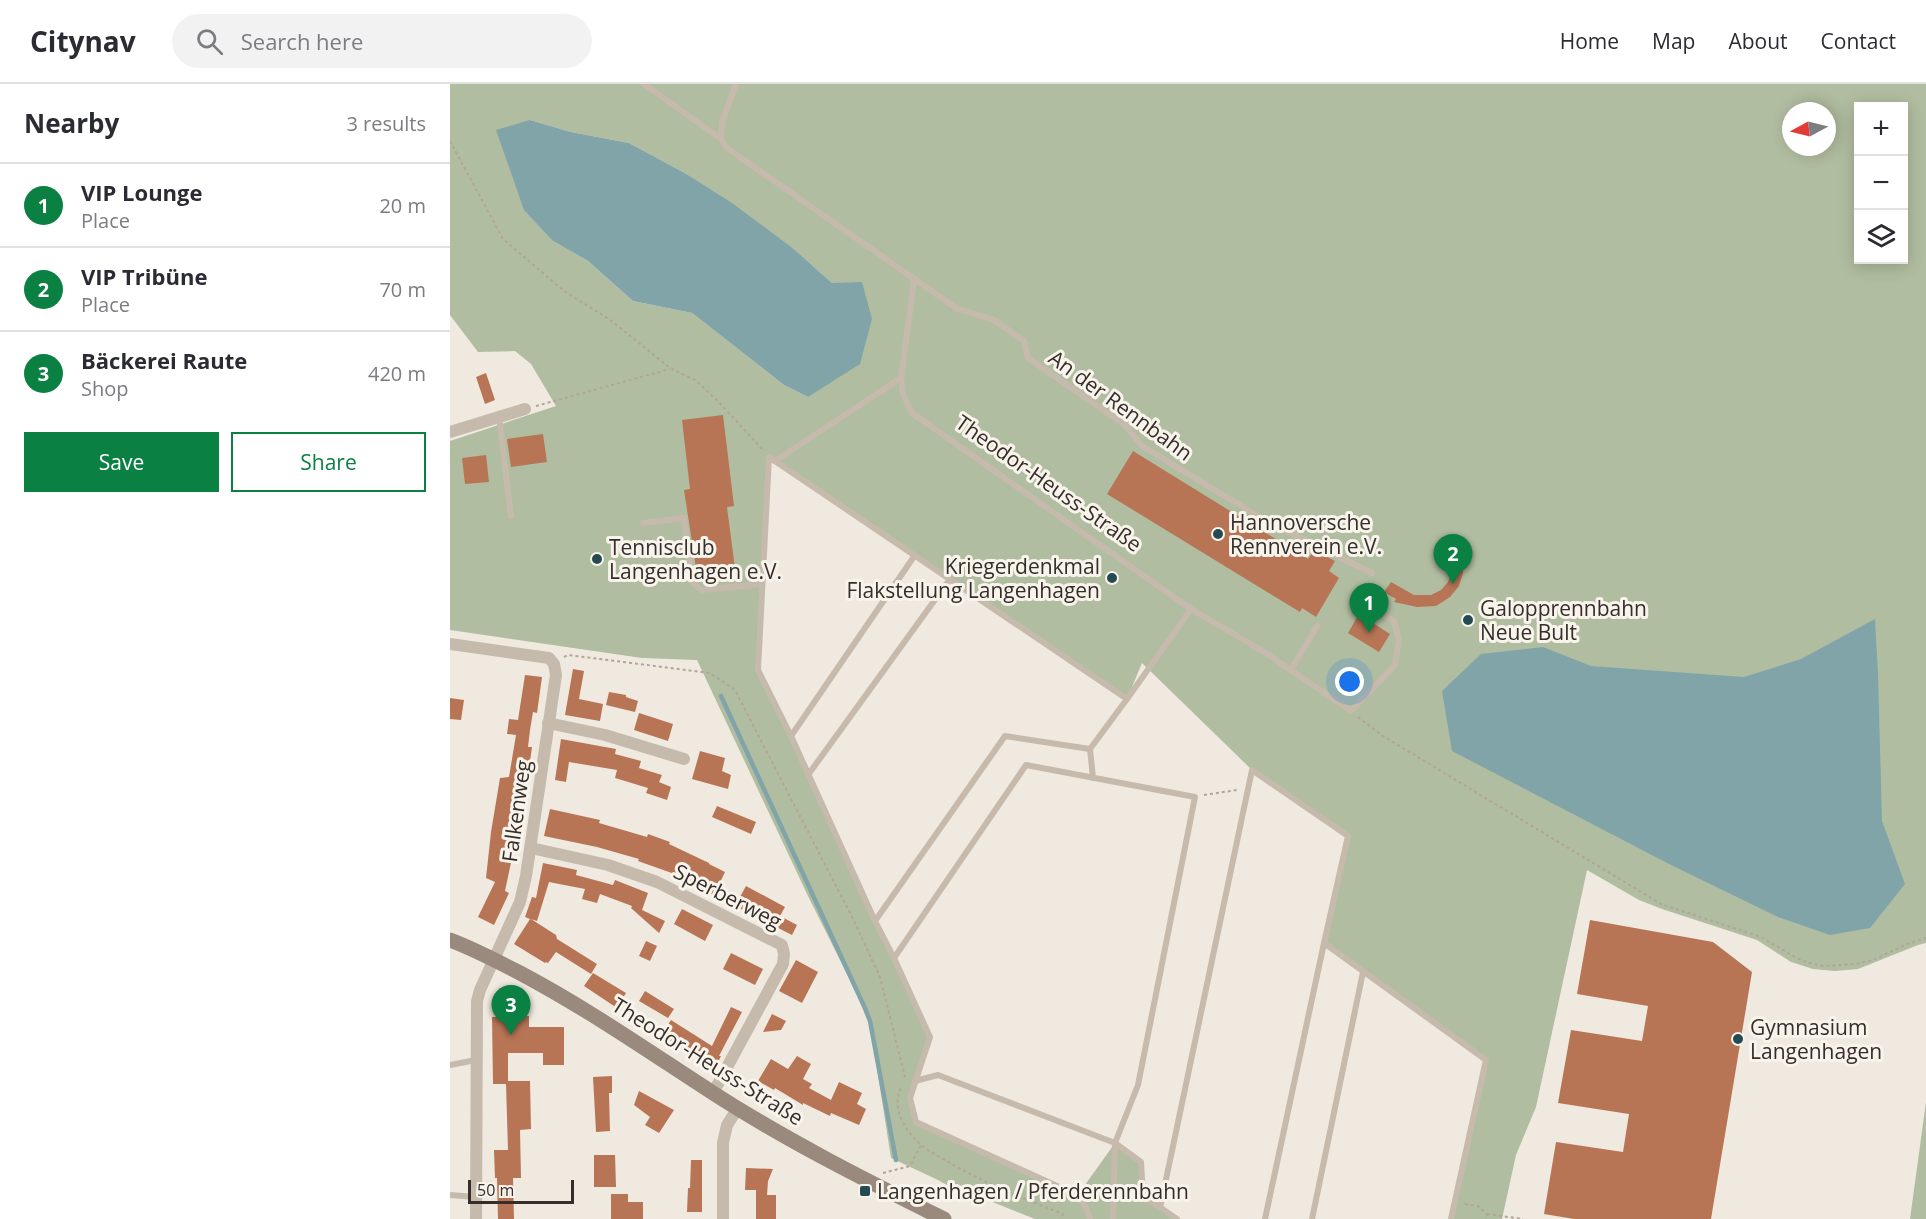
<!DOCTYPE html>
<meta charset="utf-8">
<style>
body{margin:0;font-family:"Open Sans",sans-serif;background:#f2f2f3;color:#2b2b33}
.controls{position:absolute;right:18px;top:18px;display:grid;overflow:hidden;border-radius:0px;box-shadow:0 3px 15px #0003}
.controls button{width:54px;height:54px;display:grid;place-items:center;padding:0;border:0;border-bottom:2px solid #e1e1e2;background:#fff;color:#2b2b33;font:30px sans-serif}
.compass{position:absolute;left:1332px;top:18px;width:54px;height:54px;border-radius:50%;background:#fff;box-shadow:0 3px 15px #0003;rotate:263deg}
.scale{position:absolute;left:18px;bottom:15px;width:106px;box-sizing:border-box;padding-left:6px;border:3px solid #352e2a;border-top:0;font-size:16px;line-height:21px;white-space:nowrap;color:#352e2a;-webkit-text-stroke:4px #f8f3eb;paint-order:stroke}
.you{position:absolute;left:900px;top:598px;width:21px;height:21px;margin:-15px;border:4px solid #fff;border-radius:50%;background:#1a73e8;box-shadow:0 0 0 9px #1a73e833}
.badge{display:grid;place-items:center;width:39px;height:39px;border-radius:50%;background:#0b8043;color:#fff;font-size:20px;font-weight:700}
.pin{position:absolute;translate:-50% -50px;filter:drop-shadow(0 2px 3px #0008)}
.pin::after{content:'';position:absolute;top:32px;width:21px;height:18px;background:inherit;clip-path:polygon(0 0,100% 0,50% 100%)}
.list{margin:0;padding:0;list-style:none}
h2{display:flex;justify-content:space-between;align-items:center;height:78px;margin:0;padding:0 24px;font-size:26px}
h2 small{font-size:20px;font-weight:400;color:#7c7c81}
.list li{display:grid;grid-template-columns:39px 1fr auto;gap:18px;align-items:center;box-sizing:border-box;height:84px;padding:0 24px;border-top:2px solid #e1e1e2}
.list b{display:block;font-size:22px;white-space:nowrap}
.list p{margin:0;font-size:20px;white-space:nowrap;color:#7c7c81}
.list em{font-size:20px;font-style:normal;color:#7c7c81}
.actions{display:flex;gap:12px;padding:18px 24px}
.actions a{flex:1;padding:14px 0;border:2px solid #0b8043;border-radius:0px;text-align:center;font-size:21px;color:#0b8043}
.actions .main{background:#0b8043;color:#fff}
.icon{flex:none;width:33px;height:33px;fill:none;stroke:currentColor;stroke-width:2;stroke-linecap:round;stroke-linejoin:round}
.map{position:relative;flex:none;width:1476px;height:1135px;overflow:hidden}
header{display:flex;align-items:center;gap:36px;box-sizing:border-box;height:84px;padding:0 30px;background:#fff;border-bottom:2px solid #e1e1e2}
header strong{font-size:28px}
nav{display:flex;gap:33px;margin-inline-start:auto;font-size:21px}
.search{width:420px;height:54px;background:#f2f2f3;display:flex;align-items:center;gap:15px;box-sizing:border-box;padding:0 21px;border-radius:33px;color:#7c7c81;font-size:22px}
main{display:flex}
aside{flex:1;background:#fff}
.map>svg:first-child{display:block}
.green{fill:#b1bda0;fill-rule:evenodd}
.water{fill:#81a4a9}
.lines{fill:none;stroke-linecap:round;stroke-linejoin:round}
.stream{stroke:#81a4a9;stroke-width:4.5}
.building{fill:#b77555}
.path{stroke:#b2a496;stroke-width:2;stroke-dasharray:3 3;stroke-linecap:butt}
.lane{stroke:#c6baac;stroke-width:6}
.street{stroke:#c6baac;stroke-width:12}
.secondary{stroke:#9a8a7d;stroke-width:15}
.poi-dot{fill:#244b52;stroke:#f8f3eb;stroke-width:2}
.labels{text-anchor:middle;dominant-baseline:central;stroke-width:6;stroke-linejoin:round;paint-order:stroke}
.street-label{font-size:21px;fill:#352e2a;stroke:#f8f3eb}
.poi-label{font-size:21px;fill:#352e2a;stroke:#f8f3eb;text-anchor:start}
</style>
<header>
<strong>Citynav</strong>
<div class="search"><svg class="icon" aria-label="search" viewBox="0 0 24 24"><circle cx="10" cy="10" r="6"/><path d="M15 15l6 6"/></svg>Search here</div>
<nav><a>Home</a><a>Map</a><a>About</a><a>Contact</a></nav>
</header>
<main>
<aside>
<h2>Nearby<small>3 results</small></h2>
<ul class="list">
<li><span class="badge">1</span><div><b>VIP Lounge</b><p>Place</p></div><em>20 m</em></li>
<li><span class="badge">2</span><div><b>VIP Tribüne</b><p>Place</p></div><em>70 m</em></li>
<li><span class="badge">3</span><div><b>Bäckerei Raute</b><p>Shop</p></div><em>420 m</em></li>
</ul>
<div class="actions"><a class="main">Save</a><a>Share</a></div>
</aside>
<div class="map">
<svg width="1476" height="1135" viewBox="0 0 1476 1135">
<rect width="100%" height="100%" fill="#f0e9df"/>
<g class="green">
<path d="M 0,0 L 1476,0 L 1476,859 L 1468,861 L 1408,885 L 1385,887 L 1363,885 L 1341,878 L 1307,856 L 1212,825 L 1189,816 L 1137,786 L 1086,1023 L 1066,1071 L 1052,1135 L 1001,1135 L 1036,976 L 874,859 L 898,751 L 802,686 L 692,579 L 677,615 L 319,373 L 308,586 L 480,953 L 460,1014 L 466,1038 L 627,1112 L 665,1059 L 691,1078 L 693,1112 L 727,1135 L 585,1135 L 510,1105 L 504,1105 L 488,1096 L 441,1074 L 419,934 L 358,812 L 247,576 L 192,574 L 0,546 L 0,357 L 106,322 L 81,280 L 65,267 L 28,268 L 0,231 ZM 1408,22 L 1454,22 L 1454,176 L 1408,176 ZM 1341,27 L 1377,27 L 1377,63 L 1341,63 ZM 80,36 L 121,48 L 179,59 L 233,88 L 344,165 L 382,199 L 358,313 L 334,301 L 242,229 L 183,217 L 138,177 L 103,157 Z"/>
<path d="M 1476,1018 L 1476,1135 L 1460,1135 Z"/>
</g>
<g class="water">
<path d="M 80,36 L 121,48 L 179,59 L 233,88 L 282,119 L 344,165 L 382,199 L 412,198 L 422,235 L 410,280 L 358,313 L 334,301 L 242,229 L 183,217 L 138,177 L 103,157 L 74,126 L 46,46 Z"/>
<path d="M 1425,535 L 1428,590 L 1432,737 L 1455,800 L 1420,844 L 1380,851 L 1328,833 L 1219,780 L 1002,667 L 992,607 L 1031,570 L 1093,563 L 1141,582 L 1294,593 L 1351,575 Z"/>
</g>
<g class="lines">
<path class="stream" d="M 271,612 L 414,922 L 420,937 L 446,1076"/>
</g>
<g class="building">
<path d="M 36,289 L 45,316 L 35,320 L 26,293 Z"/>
<path d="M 273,331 L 284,422 L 277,423 L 286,492 L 248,497 L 234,406 L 240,405 L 232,336 Z"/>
<path d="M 93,350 L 97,378 L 61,383 L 57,355 Z"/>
<path d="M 683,367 L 858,475 L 864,466 L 885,477 L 879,487 L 889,494 L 866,533 L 852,524 L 850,528 L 657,410 Z"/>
<path d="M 36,371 L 39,398 L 15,400 L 12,374 Z"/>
<path d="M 1013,475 L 1013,489 L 1009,502 L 1000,513 L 986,522 L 967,523 L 944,518 L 946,515 L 934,508 L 941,498 L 964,511 L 981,511 L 991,506 L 998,498 L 1002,488 L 1002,477 Z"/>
<path d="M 909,530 L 940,550 L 929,568 L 898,549 Z"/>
<path d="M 123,585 L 134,587 L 129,615 L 153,620 L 150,637 L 115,631 Z"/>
<path d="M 75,591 L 92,593 L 87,629 L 83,628 L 80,646 L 78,663 L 82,663 L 77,699 L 72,699 L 69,716 L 67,733 L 71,734 L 66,769 L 63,769 L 55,807 L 59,809 L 44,841 L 28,833 L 45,798 L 36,794 L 41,748 L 50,694 L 59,693 L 66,651 L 57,650 L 59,635 L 68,636 Z"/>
<path d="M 159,608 L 176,611 L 176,613 L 188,617 L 185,628 L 156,621 Z"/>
<path d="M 0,614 L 14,616 L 11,636 L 0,635 Z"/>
<path d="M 189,629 L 223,640 L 218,657 L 184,646 Z"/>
<path d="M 111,655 L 166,665 L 165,670 L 191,677 L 189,684 L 212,691 L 209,698 L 221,703 L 217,716 L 196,709 L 198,704 L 165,694 L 167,686 L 119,678 L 116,698 L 105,696 Z"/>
<path d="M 250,667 L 275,674 L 272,687 L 281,691 L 278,705 L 242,695 Z"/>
<path d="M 267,722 L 306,738 L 301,750 L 262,733 Z"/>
<path d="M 100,725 L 150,736 L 149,739 L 197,753 L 198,750 L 220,758 L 219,760 L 259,779 L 259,780 L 275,788 L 264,811 L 231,795 L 233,793 L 188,777 L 189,775 L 147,763 L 94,752 Z"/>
<path d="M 93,779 L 127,786 L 126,791 L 163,801 L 165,796 L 198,809 L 192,826 L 215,837 L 209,849 L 181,824 L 182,822 L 150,810 L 147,819 L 132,815 L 135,805 L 99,798 L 87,837 L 81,835 L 106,851 L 107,855 L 147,880 L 141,890 L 106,868 L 98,879 L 96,878 L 95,879 L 64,860 L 80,835 L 75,833 L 82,813 L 86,814 Z"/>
<path d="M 296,802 L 335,823 L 330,832 L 347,841 L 342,851 L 285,822 Z"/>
<path d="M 232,825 L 263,841 L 255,857 L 224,840 Z"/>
<path d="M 1140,836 L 1263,858 L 1302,888 L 1261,1135 L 1124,1135 L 1094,1130 L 1106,1058 L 1173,1068 L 1179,1030 L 1108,1019 L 1121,946 L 1192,957 L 1198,922 L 1127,910 Z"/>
<path d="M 196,857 L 207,862 L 200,877 L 189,872 Z"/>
<path d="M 281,869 L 313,885 L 305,901 L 273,885 Z"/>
<path d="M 346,876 L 368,888 L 352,919 L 329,907 Z"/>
<path d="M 143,889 L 176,909 L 167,924 L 134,902 Z"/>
<path d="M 195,907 L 224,925 L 218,934 L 189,917 Z"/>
<path d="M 281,923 L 292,928 L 269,972 L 271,972 L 265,984 L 211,951 L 221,936 L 262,962 Z"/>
<path d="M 322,930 L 336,937 L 331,946 L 313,948 Z"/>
<path d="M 79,932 L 79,943 L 114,943 L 114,981 L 93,981 L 93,969 L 58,969 L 58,997 L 80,997 L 81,1045 L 70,1046 L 71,1094 L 63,1094 L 64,1135 L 48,1135 L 47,1094 L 45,1094 L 44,1066 L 58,1066 L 56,1000 L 43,1000 L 42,933 Z"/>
<path d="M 347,972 L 361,980 L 353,995 L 362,1000 L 359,1004 L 381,1016 L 389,998 L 412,1009 L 407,1020 L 416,1025 L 409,1041 L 381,1029 L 380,1032 L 353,1019 L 353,1021 L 325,1004 L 324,1006 L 308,997 L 321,975 L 338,985 Z"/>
<path d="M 162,992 L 162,1009 L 159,1009 L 160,1047 L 146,1048 L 143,993 Z"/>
<path d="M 189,1007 L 224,1026 L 209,1049 L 195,1041 L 200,1033 L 184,1021 Z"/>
<path d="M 144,1071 L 165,1071 L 166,1103 L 144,1103 Z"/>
<path d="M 241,1076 L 252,1076 L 252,1128 L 237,1128 L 238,1104 L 240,1104 Z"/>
<path d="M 296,1084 L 323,1085 L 318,1097 L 317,1111 L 326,1111 L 326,1135 L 306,1135 L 306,1106 L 295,1106 Z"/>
<path d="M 161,1110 L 178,1110 L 178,1118 L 193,1118 L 193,1135 L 161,1135 Z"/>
</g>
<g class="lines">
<g class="path">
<path d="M 0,57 L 53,155 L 114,207 L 159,235 L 220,284 L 245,296 L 266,315 L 312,365"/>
<path d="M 86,322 L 220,285"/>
<path d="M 114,573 L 118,571 L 260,589 L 285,606 L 402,833 L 430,893 L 455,993"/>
<path d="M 908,633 L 933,652 L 1211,820 L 1311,853 L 1347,874 L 1359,879 L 1374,882 L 1406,880 L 1423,876 L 1457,860 L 1476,854"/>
<path d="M 754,711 L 787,706"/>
<path d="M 451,1004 C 441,1025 455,1047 471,1061 C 478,1067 487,1071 495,1076 C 532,1098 572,1114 613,1130 L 611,1135"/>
<path d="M 433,1089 L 460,1082 L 471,1061"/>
<path d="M 1015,1120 L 1028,1122 L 1037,1130 L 1036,1135"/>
<path d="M 1037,1130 L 1073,1135"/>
</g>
<g class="lane">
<path d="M 194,0 L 271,55"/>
<path d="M 286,0 L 272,39 L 271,55 L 277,64 L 506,224 L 544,236 L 574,257 L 578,274 L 675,341 L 692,362 L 816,437 L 922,489"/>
<path d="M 451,294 L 453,310 L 462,329 L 741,525 L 677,615"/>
<path d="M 49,333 L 61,432"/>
<path d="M 325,377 L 451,294 L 464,196"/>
<path d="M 193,439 L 234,434 L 242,498 L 251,506 L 312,500"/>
<path d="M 741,525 L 811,566 L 901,627 L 945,581 L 949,556 L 944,537 L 914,517"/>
<path d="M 841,586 L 867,542"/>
<path d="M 341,652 L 465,471"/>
<path d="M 640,665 L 643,694"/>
<path d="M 358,691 L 500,495"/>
<path d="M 425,837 L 555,652 L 640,665 L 677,615 L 319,373 L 308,586 L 341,652 L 425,837 L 444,874"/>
<path d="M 0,981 L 26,976"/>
<path d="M 465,997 L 488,991 L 665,1059 L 663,1135"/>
<path d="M 0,1111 L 26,1113"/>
<path d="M 710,1124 L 802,686 L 898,752 L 874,859 L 1036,976 L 1001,1135"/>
<path d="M 640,1135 C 636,1116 623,1110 607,1102 L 466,1038 L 460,1014 L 480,953 L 444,874 L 576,681 L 745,713 L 688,1001 L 665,1059 L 691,1078 L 693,1112 L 727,1135"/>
<path d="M 815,1135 L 874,859"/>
<path d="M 862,1135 L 913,888"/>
</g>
<g class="street">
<path d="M 0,348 L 75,325"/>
<path d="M 0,560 L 99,574 L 104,580 L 106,591 L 76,792 L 70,818 L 30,906 L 27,917 L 26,1135"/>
<path d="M 98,639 L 155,651 L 234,675"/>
<path d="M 81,764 L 158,781 L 207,798 L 332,861 L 334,870 L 333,880 L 263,1009"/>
<path d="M 273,1135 L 273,1059 L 277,1041 L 288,1024"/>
</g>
<path class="secondary" d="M 0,856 C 24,865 47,877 70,889 C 138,925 198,967 263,1009 C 336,1056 415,1096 494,1135"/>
</g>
<g class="poi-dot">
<circle cx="768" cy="450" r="6"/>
<circle cx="147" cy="475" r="6"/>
<circle cx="662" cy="494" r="6"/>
<circle cx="1018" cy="536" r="6"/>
<circle cx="1288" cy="955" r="6"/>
<rect x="409" y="1101" width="12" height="12" rx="3"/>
</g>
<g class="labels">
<g class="street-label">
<text transform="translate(671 321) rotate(36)">An der Rennbahn</text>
<text transform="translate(599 399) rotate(35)">Theodor-Heuss-Straße</text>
<text transform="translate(66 727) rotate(-82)">Falkenweg</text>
<text transform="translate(278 812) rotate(27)">Sperberweg</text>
<text transform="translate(258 977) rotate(32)">Theodor-Heuss-Straße</text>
</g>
<g class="poi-label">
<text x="780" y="438">Hannoversche<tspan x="780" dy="24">Rennverein e.V.</tspan></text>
<text x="159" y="463">Tennisclub<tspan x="159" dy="24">Langenhagen e.V.</tspan></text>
<text x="650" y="482" text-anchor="end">Kriegerdenkmal<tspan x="650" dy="24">Flakstellung Langenhagen</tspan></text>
<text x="1030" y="524">Galopprennbahn<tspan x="1030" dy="24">Neue Bult</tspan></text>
<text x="1300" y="943">Gymnasium<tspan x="1300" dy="24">Langenhagen</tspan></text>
<text x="427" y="1107">Langenhagen / Pferderennbahn</text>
</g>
</g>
</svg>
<div class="controls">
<button>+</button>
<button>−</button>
<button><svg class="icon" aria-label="layers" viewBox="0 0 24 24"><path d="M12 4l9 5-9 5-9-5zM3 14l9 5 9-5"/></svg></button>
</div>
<svg class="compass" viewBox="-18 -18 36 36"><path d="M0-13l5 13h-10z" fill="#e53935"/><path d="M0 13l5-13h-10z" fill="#7c7c81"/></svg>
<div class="scale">50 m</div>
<div class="you"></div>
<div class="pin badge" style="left:919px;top:549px">1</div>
<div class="pin badge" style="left:1003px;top:500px">2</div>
<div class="pin badge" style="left:61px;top:951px">3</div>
</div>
</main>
